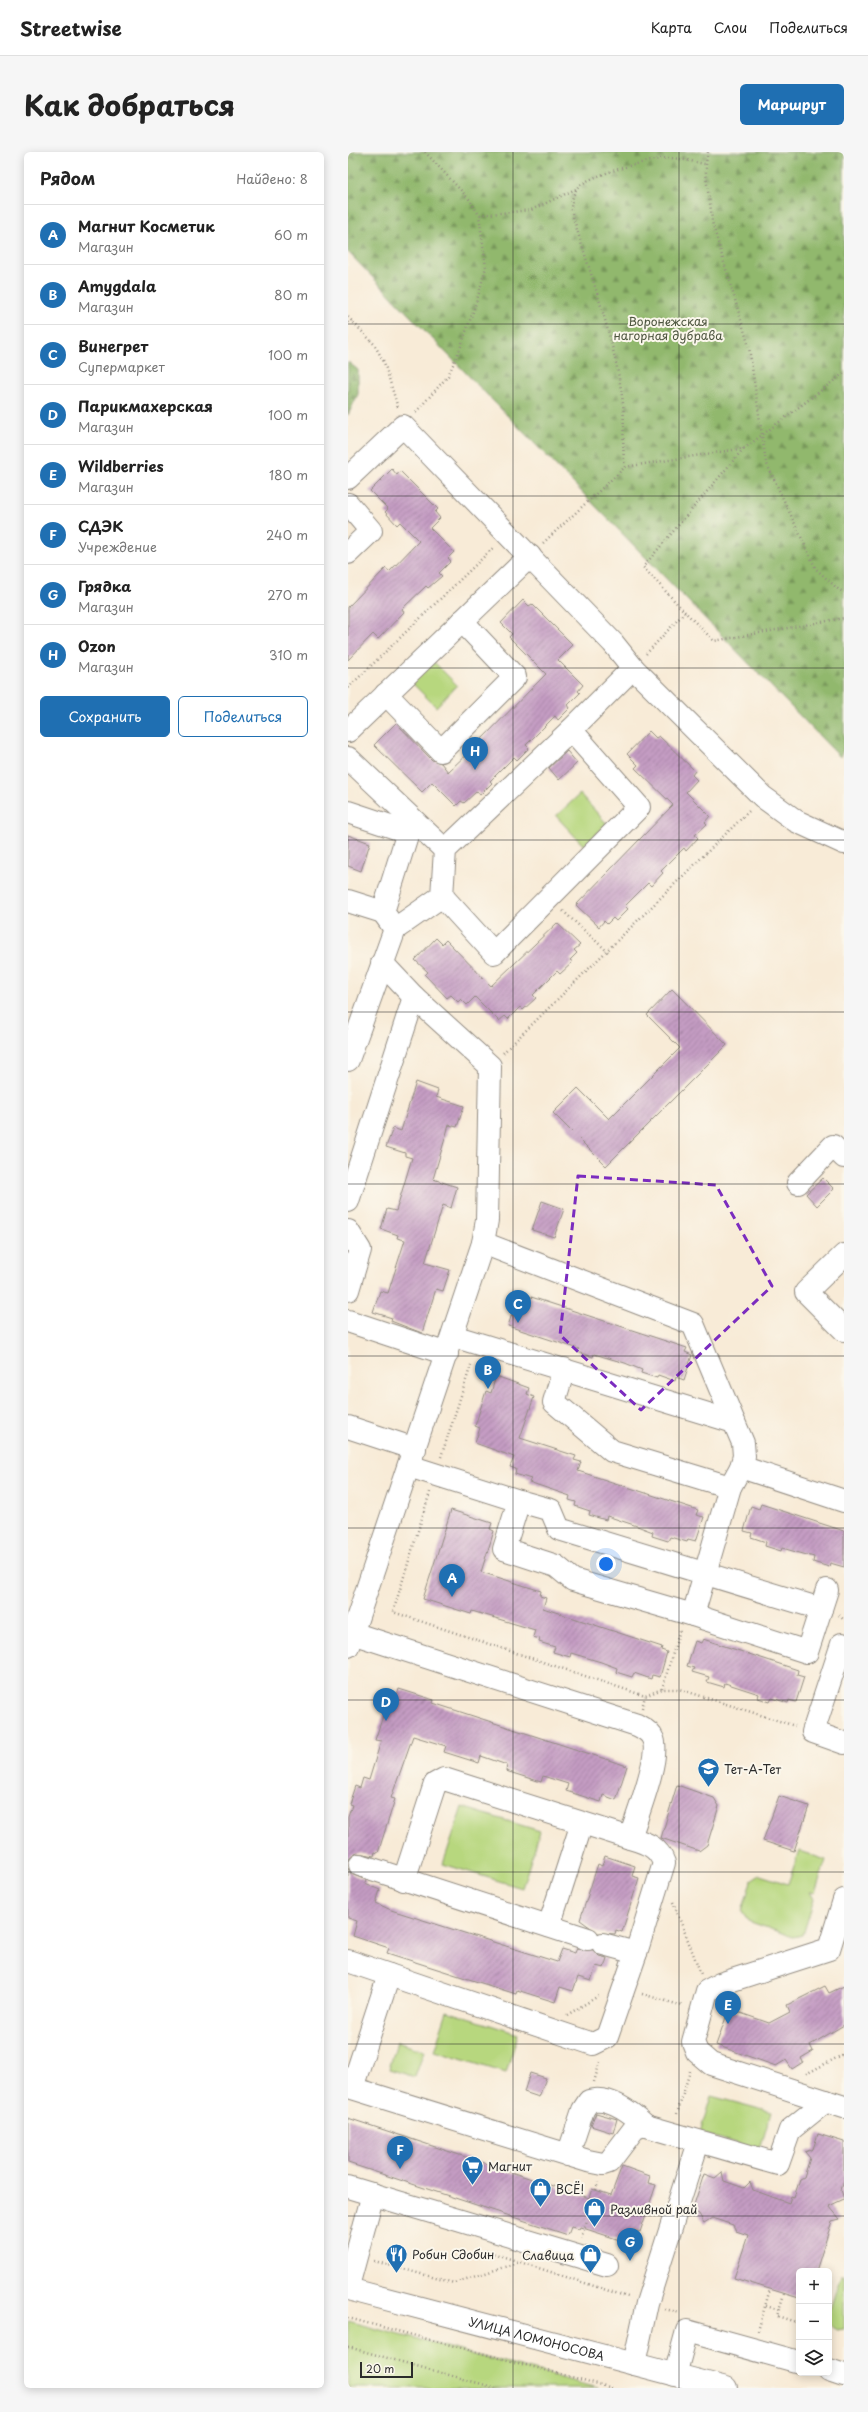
<!DOCTYPE html>
<html lang="ru">
<meta charset="utf-8">
<style>
body{margin:0;font-family:"Playpen Sans",sans-serif;background:#f6f6f6;color:#222}
.controls{position:absolute;right:12px;bottom:12px;display:grid;overflow:hidden;border-radius:6px;box-shadow:0 2px 10px #0003}
.controls button{width:36px;height:36px;display:grid;place-items:center;padding:0;border:0;border-bottom:1px solid #e0e0e0;background:#fff;color:#222;font:20px sans-serif}
.scale{position:absolute;left:12px;bottom:10px;width:53px;box-sizing:border-box;padding-left:4px;border:2px solid #2b2b2b;border-top:0;font-size:11px;line-height:14px;white-space:nowrap;color:#2b2b2b;-webkit-text-stroke:3px #fbf7ec;paint-order:stroke}
.you{position:absolute;left:258px;top:1412px;width:14px;height:14px;margin:-10px;border:3px solid #fff;border-radius:50%;background:#1a73e8;box-shadow:0 0 0 6px #1a73e833}
.badge{display:grid;place-items:center;width:26px;height:26px;border-radius:50%;background:#1f6fb2;color:#fff;font-size:13px;font-weight:700}
.pin{position:absolute;translate:-50% -33px;filter:drop-shadow(0 1px 2px #0008)}
.pin::after{content:'';position:absolute;top:21px;width:14px;height:12px;background:inherit;clip-path:polygon(0 0,100% 0,50% 100%)}
.list{margin:0;padding:0;list-style:none}
h2{display:flex;justify-content:space-between;align-items:center;height:52px;margin:0;padding:0 16px;font-size:17px}
h2 small{font-size:13px;font-weight:400;color:#767676}
.list li{display:grid;grid-template-columns:26px 1fr auto;gap:12px;align-items:center;box-sizing:border-box;height:60px;padding:0 16px;border-top:1px solid #e0e0e0}
.list b{display:block;font-size:15px;white-space:nowrap}
.list p{margin:0;font-size:13px;white-space:nowrap;color:#767676}
.list em{font-size:13px;font-style:normal;color:#767676}
.actions{display:flex;gap:8px;padding:12px 16px}
.actions a{flex:1;padding:9px 0;border:1px solid #1f6fb2;border-radius:6px;text-align:center;font-size:14px;color:#1f6fb2}
.actions .main{background:#1f6fb2;color:#fff}
.icon{flex:none;width:22px;height:22px;fill:none;stroke:currentColor;stroke-width:2;stroke-linecap:round;stroke-linejoin:round}
.map{position:relative;flex:none;width:496px;height:2236px;overflow:hidden;border-radius:6px}
header{display:flex;align-items:center;gap:24px;box-sizing:border-box;height:56px;padding:0 20px;background:#fff;border-bottom:1px solid #e0e0e0}
header strong{font-size:19px}
nav{display:flex;gap:22px;margin-inline-start:auto;font-size:14px}
.intro{display:flex;align-items:center;justify-content:space-between;box-sizing:border-box;height:96px;padding:0 24px}
h1{margin:0;font-size:28px}
.button{padding:10px 18px;border-radius:6px;background:#1f6fb2;color:#fff;font-size:14px;font-weight:700}
main{display:flex;gap:24px;padding:0 24px}
aside{flex:1;background:#fff;border-radius:6px;box-shadow:0 2px 10px #0003}
.map>svg:first-child{display:block}
.forest{fill:url(#forest-firs);stroke:#5e724c}
.green{fill:#b7d77e;stroke:#718154}
.building{fill:url(#building-hatch)}
.lines{fill:none;stroke-linecap:round;stroke-linejoin:round}
.minor-casing{stroke:#928b81;stroke-width:24}
.major-casing{stroke:#928b81;stroke-width:24}
.path{stroke:#928b81;stroke-width:2.5;stroke-dasharray:1 3;stroke-linecap:butt}
.minor{stroke:#fff;stroke-width:22}
.major{stroke:#fff;stroke-width:22}
.marked{fill:none;stroke:#7b2cbf;stroke-width:3;stroke-dasharray:8 5;stroke-linejoin:round}
.grid{fill:none;stroke:#2b2b2b;stroke-width:1;stroke-opacity:0.55}
.labels{text-anchor:middle;dominant-baseline:central;stroke-width:4;stroke-linejoin:round;paint-order:stroke}
.park-label{font-size:12px;fill:#4e5640;stroke:#fbf7ec}
.poi-label{font-size:12px;fill:#2b2b2b;stroke:#fbf7ec;text-anchor:start}
.street-label{font-size:12px;fill:#2b2b2b;stroke:#fbf7ec}
</style>
<header>
<strong>Streetwise</strong>
<nav><a>Карта</a><a>Слои</a><a>Поделиться</a></nav>
</header>
<div class="intro"><h1>Как добраться</h1><a class="button">Маршрут</a></div>
<main>
<aside>
<h2>Рядом<small>Найдено: 8</small></h2>
<ul class="list">
<li><span class="badge">A</span><div><b>Магнит Косметик</b><p>Магазин</p></div><em>60 m</em></li>
<li><span class="badge">B</span><div><b>Amygdala</b><p>Магазин</p></div><em>80 m</em></li>
<li><span class="badge">C</span><div><b>Винегрет</b><p>Супермаркет</p></div><em>100 m</em></li>
<li><span class="badge">D</span><div><b>Парикмахерская</b><p>Магазин</p></div><em>100 m</em></li>
<li><span class="badge">E</span><div><b>Wildberries</b><p>Магазин</p></div><em>180 m</em></li>
<li><span class="badge">F</span><div><b>СДЭК</b><p>Учреждение</p></div><em>240 m</em></li>
<li><span class="badge">G</span><div><b>Грядка</b><p>Магазин</p></div><em>270 m</em></li>
<li><span class="badge">H</span><div><b>Ozon</b><p>Магазин</p></div><em>310 m</em></li>
</ul>
<div class="actions"><a class="main">Сохранить</a><a>Поделиться</a></div>
</aside>
<div class="map">
<svg width="496" height="2236" viewBox="0 0 496 2236">
<defs>
<pattern id="forest-firs" width="22" height="20" patternUnits="userSpaceOnUse"><rect width="22" height="20" fill="#91b86d"/><path d="M5 1l3.5 6h-7zM16 11l3.5 6h-7z" fill="#77965a"/></pattern>
<pattern id="building-hatch" width="6" height="6" patternUnits="userSpaceOnUse"><rect width="6" height="6" fill="#c49cc3"/><path d="M-1 1l2-2M0 6l6-6M5 7l2-2" fill="none" stroke="#9f7f9f"/></pattern>
</defs>
<rect width="100%" height="100%" fill="#fbf7ec"/>
<filter id="ink" filterUnits="userSpaceOnUse"><feTurbulence type="fractalNoise" baseFrequency=".025" numOctaves="2"/><feDisplacementMap in="SourceGraphic" scale="8" xChannelSelector="R" yChannelSelector="G"/><feConvolveMatrix kernelMatrix="1 2 1 2 8 2 1 2 1" color-interpolation-filters="sRGB"/></filter>
<filter id="wash" filterUnits="userSpaceOnUse"><feTurbulence type="fractalNoise" baseFrequency=".012" numOctaves="4" result="noise"/><feDisplacementMap in="SourceGraphic" scale="16" xChannelSelector="R" yChannelSelector="G"/><feGaussianBlur stdDeviation="0.9" result="paint"/><feColorMatrix in="noise" values="0 0 0 0 0 0 0 0 0 0 0 0 0 0 0 0 0 1.4 0 .05"/><feComposite in="paint" operator="in"/></filter>
<g filter="url(#wash)">
<rect width="100%" height="100%" fill="#f8ebd7"/>
<g class="forest">
<path d="M 0,0 L 496,0 L 496,596 L 492,605 L 0,100 Z"/>
<path d="M 0,210 L 10,218 L 10,242 L 0,263 Z"/>
</g>
<g class="green">
<path d="M 84,508 L 109,533 L 88,555 L 63,530 Z"/>
<path d="M 232,642 L 259,672 L 236,694 L 208,664 Z"/>
<path d="M 114,1655 L 192,1679 L 174,1736 L 95,1712 Z"/>
<path d="M 451,1699 L 478,1708 L 467,1741 L 462,1740 L 466,1747 L 455,1783 L 445,1785 L 400,1769 L 394,1760 L 403,1729 L 412,1723 L 440,1732 Z"/>
<path d="M 99,1859 L 170,1882 L 158,1921 L 86,1899 Z"/>
<path d="M 49,1890 L 76,1899 L 67,1925 L 41,1917 Z"/>
<path d="M 363,1944 L 423,1960 L 412,1998 L 352,1981 Z"/>
<path d="M 493,2123 L 496,2123 L 496,2177 L 488,2178 L 481,2171 L 481,2160 Z"/>
<path d="M 0,2169 L 250,2236 L 0,2236 Z"/>
</g>
<g id="blocks">
<g class="building">
<path d="M 44,317 L 49,323 L 52,319 L 90,357 L 87,360 L 92,366 L 82,376 L 106,400 L 100,406 L 103,409 L 91,421 L 94,424 L 80,436 L 78,434 L 54,457 L 56,460 L 30,487 L 25,482 L 0,508 L 0,455 L 38,416 L 41,420 L 71,389 L 52,370 L 49,373 L 37,360 L 40,357 L 22,339 Z"/>
<path d="M 175,448 L 181,454 L 184,452 L 225,493 L 210,508 L 235,533 L 230,539 L 232,541 L 220,553 L 222,556 L 210,568 L 207,564 L 178,593 L 181,596 L 169,608 L 166,605 L 142,629 L 144,631 L 132,643 L 129,639 L 116,651 L 113,649 L 108,654 L 84,630 L 74,640 L 26,593 L 48,571 L 84,608 L 93,611 L 100,620 L 124,597 L 198,522 L 161,485 L 164,482 L 153,471 Z"/>
<path d="M 301,579 L 308,586 L 311,584 L 347,619 L 344,623 L 349,628 L 338,640 L 362,664 L 357,670 L 359,672 L 347,683 L 350,686 L 338,699 L 336,696 L 313,719 L 315,721 L 303,734 L 300,731 L 277,754 L 280,757 L 268,769 L 265,766 L 259,772 L 256,769 L 251,775 L 228,753 L 325,653 L 287,616 L 290,613 L 279,602 Z"/>
<path d="M 219,599 L 229,611 L 211,628 L 201,616 Z"/>
<path d="M 0,683 L 22,691 L 13,719 L 0,714 Z"/>
<path d="M 209,771 L 232,793 L 226,798 L 229,801 L 222,808 L 225,810 L 212,822 L 209,819 L 185,843 L 188,846 L 175,858 L 172,855 L 160,867 L 157,864 L 151,869 L 127,845 L 119,853 L 113,847 L 110,850 L 103,843 L 99,846 L 77,823 L 80,820 L 67,808 L 88,786 L 94,792 L 98,788 L 143,834 Z"/>
<path d="M 324,837 L 379,893 L 258,1014 L 205,961 L 230,936 L 261,967 L 332,896 L 299,863 Z"/>
<path d="M 68,930 L 90,938 L 88,945 L 116,954 L 109,975 L 101,973 L 85,1027 L 109,1035 L 103,1056 L 95,1053 L 77,1111 L 102,1118 L 95,1139 L 88,1137 L 74,1181 L 43,1169 L 44,1166 L 25,1160 L 32,1139 L 40,1141 L 57,1088 L 49,1086 L 50,1083 L 33,1077 L 39,1057 L 48,1059 L 64,1006 L 57,1004 L 57,1001 L 38,995 L 45,976 L 53,979 Z"/>
<path d="M 475,1026 L 486,1037 L 469,1054 L 458,1042 Z"/>
<path d="M 194,1049 L 216,1057 L 206,1085 L 184,1078 Z"/>
<path d="M 171,1141 L 339,1196 L 337,1200 L 344,1203 L 336,1228 L 328,1225 L 327,1229 L 310,1223 L 309,1226 L 293,1221 L 294,1218 L 277,1211 L 246,1202 L 245,1205 L 229,1200 L 231,1197 L 160,1174 Z"/>
<path d="M 148,1224 L 181,1236 L 179,1242 L 186,1245 L 172,1286 L 228,1304 L 226,1308 L 233,1310 L 230,1319 L 350,1358 L 348,1363 L 356,1365 L 348,1389 L 340,1387 L 339,1390 L 322,1385 L 320,1389 L 304,1384 L 305,1380 L 289,1374 L 259,1364 L 258,1368 L 241,1363 L 242,1359 L 227,1354 L 228,1350 L 221,1348 L 222,1344 L 181,1330 L 183,1327 L 167,1322 L 168,1317 L 162,1315 L 166,1305 L 127,1291 L 132,1276 L 127,1274 L 138,1239 L 143,1241 Z"/>
<path d="M 413,1352 L 496,1379 L 496,1415 L 482,1411 L 481,1415 L 465,1410 L 466,1405 L 434,1396 L 433,1399 L 417,1394 L 418,1390 L 403,1385 L 404,1381 L 396,1379 L 403,1354 L 411,1357 Z"/>
<path d="M 103,1358 L 144,1371 L 142,1377 L 146,1379 L 133,1420 L 193,1439 L 192,1444 L 198,1446 L 195,1456 L 314,1495 L 313,1498 L 319,1500 L 312,1525 L 304,1523 L 303,1527 L 286,1521 L 284,1525 L 268,1520 L 269,1516 L 253,1510 L 223,1501 L 222,1505 L 205,1500 L 207,1495 L 191,1490 L 192,1487 L 185,1485 L 187,1478 L 124,1459 L 123,1462 L 75,1447 Z"/>
<path d="M 355,1487 L 450,1518 L 449,1523 L 456,1525 L 448,1550 L 441,1548 L 440,1551 L 424,1546 L 422,1550 L 410,1546 L 411,1542 L 377,1531 L 376,1535 L 359,1530 L 361,1525 L 344,1520 L 346,1516 L 339,1514 L 347,1489 L 353,1491 Z"/>
<path d="M 51,1537 L 86,1548 L 85,1551 L 279,1614 L 268,1648 L 255,1643 L 253,1650 L 218,1639 L 220,1632 L 195,1624 L 193,1630 L 158,1619 L 159,1613 L 133,1604 L 131,1611 L 96,1600 L 98,1594 L 65,1584 L 43,1646 L 47,1647 L 30,1701 L 27,1700 L 26,1704 L 9,1701 L 3,1704 L 0,1710 L 0,1665 L 4,1653 L 1,1652 L 7,1634 L 12,1636 L 15,1626 L 21,1628 L 33,1589 L 27,1588 L 38,1555 L 44,1557 Z"/>
<path d="M 329,1633 L 366,1646 L 371,1654 L 359,1693 L 351,1699 L 313,1686 Z"/>
<path d="M 431,1644 L 461,1654 L 446,1699 L 415,1689 Z"/>
<path d="M 257,1704 L 287,1714 L 284,1724 L 291,1726 L 274,1780 L 268,1778 L 267,1782 L 250,1781 L 232,1768 L 250,1712 L 254,1714 Z"/>
<path d="M 0,1716 L 3,1722 L 18,1728 L 17,1732 L 32,1738 L 28,1751 L 43,1758 L 209,1810 L 214,1797 L 227,1801 L 229,1796 L 245,1798 L 251,1804 L 259,1806 L 256,1816 L 248,1814 L 243,1829 L 230,1825 L 225,1839 L 212,1835 L 207,1850 L 169,1838 L 168,1842 L 39,1801 L 41,1796 L 5,1784 L 9,1769 L 0,1766 Z"/>
<path d="M 477,1834 L 481,1841 L 496,1834 L 496,1873 L 462,1893 L 465,1899 L 453,1906 L 455,1910 L 444,1917 L 438,1908 L 428,1914 L 368,1893 L 381,1857 L 421,1871 L 442,1860 L 439,1853 Z"/>
<path d="M 182,1921 L 198,1926 L 191,1945 L 176,1940 Z"/>
<path d="M 248,1961 L 269,1967 L 265,1981 L 243,1974 Z"/>
<path d="M 0,1966 L 241,2046 L 244,2037 L 263,2043 L 274,2014 L 302,2024 L 300,2031 L 308,2033 L 292,2080 L 286,2078 L 281,2091 L 232,2075 L 231,2077 L 223,2075 L 220,2083 L 0,2011 Z"/>
<path d="M 470,1982 L 496,1990 L 496,2029 L 493,2038 L 496,2047 L 481,2054 L 492,2067 L 484,2069 L 468,2119 L 451,2119 L 451,2146 L 386,2126 L 400,2083 L 388,2079 L 385,2073 L 364,2066 L 356,2071 L 351,2062 L 344,2059 L 356,2022 L 367,2026 L 374,2020 L 376,2029 L 396,2036 L 402,2030 L 405,2038 L 441,2051 L 443,2044 L 446,2045 L 452,2027 L 456,2025 L 462,2006 L 457,2000 L 465,1997 Z"/>
</g>
</g>
</g>
<g filter="url(#ink)">
<use href="#blocks" fill-opacity="0" stroke="#928b81" stroke-width="1"/>
<g class="lines">
<defs>
<g id="minor">
<path d="M 0,326 L 55,274 L 265,491 L 285,516 L 415,645 L 448,669 L 496,691"/>
<path d="M 0,352 L 23,379 L 0,401"/>
<path d="M 38,542 L 93,599 L 167,525 L 114,469"/>
<path d="M 0,579 L 182,404"/>
<path d="M 0,606 L 97,698"/>
<path d="M 0,660 L 60,680 L 35,760 L 47,777"/>
<path d="M 94,744 L 97,698 L 223,578"/>
<path d="M 0,749 L 35,760"/>
<path d="M 0,908 L 47,777 L 94,744 L 146,801 L 291,655 L 223,578 L 285,516"/>
<path d="M 450,1031 L 485,994 L 496,1005"/>
<path d="M 0,1049 L 66,845"/>
<path d="M 0,1079 L 12,1098 L 0,1138"/>
<path d="M 135,1091 L 345,1172 L 386,1270"/>
<path d="M 496,1103 L 458,1140 L 496,1178"/>
<path d="M 0,1169 L 99,1202"/>
<path d="M 105,1184 L 386,1270 L 395,1291 L 396,1304 L 393,1315 L 382,1335 L 345,1463 L 459,1500 L 479,1438"/>
<path d="M 216,1217 L 206,1250 L 264,1299 L 382,1335"/>
<path d="M 0,1275 L 67,1297"/>
<path d="M 61,1314 L 171,1349 L 156,1397 L 208,1414 L 225,1428 L 345,1463"/>
<path d="M 393,1315 L 496,1349"/>
<path d="M 171,1349 L 203,1358 L 211,1377 L 473,1457"/>
<path d="M 4,1481 L 289,1573 C 295,1576 303,1581 305,1587 C 313,1604 288,1666 282,1686 L 96,1627 L 87,1632 L 56,1728"/>
<path d="M 496,1493 L 494,1492 L 465,1580 L 496,1591"/>
<path d="M 0,1494 L 135,1091 L 139,1068 L 142,914 L 66,845 L 34,811"/>
<path d="M 282,1686 C 298,1691 310,1694 316,1711 L 288,1801"/>
<path d="M 12,1713 L 240,1787"/>
<path d="M 496,1748 L 481,1797 L 372,1832 L 359,1839 L 345,1890 L 349,1900 L 363,1912 L 496,1955"/>
<path d="M 201,1774 L 234,1671"/>
<path d="M 0,1809 L 245,1892 L 259,1885 L 288,1801 L 255,1792"/>
<path d="M 41,1823 L 4,1936 L 240,2009 L 255,2012 L 261,2010 L 286,1977 L 295,1973 L 430,2012 L 442,1978 L 478,1949"/>
<path d="M 220,2003 L 235,1958 L 241,1949 C 261,1943 284,1961 298,1974"/>
<path d="M 0,2035 L 259,2113"/>
<path d="M 0,2134 L 25,2042"/>
<path d="M 286,2212 L 299,2151 L 350,1990"/>
<path d="M 481,2218 L 496,2223"/>
<path d="M 327,2223 L 339,2179 L 451,2210"/>
</g>
<g id="major">
<path id="s1" d="M 0,2137 L 378,2236"/>
</g>
</defs>
<use href="#minor" class="minor-casing"/>
<use href="#major" class="major-casing"/>
<g class="path">
<path d="M 77,0 L 121,47 L 131,63 L 183,58 L 228,37"/>
<path d="M 360,0 C 354,22 363,47 364,70 L 401,195 L 418,310 L 468,417 L 491,438 L 496,440"/>
<path d="M 0,165 L 26,192 L 36,210 L 50,256"/>
<path d="M 0,171 L 4,169"/>
<path d="M 68,260 L 100,224 L 112,197 L 129,148 L 138,115 L 131,63"/>
<path d="M 277,315 C 273,291 278,268 274,244 C 265,181 241,119 223,58 C 223,51 225,41 230,35 C 241,23 303,7 320,6 C 332,6 345,10 357,12"/>
<path d="M 195,391 L 277,315 L 397,296 L 496,221"/>
<path d="M 337,460 L 295,415 L 396,296"/>
<path d="M 298,502 L 337,460 L 366,489 L 496,466"/>
<path d="M 0,536 L 145,396"/>
<path d="M 215,759 L 260,800"/>
<path d="M 155,901 L 401,659"/>
<path d="M 93,1305 L 124,1210"/>
<path d="M 82,1340 L 45,1460 L 297,1544 L 314,1537 L 331,1537 L 447,1574"/>
<path d="M 491,1463 L 496,1468"/>
<path d="M 314,1537 L 332,1478"/>
<path d="M 294,1556 L 297,1544"/>
<path d="M 325,1750 L 353,1822"/>
<path d="M 294,1842 L 335,1854"/>
<path d="M 219,1863 L 252,1843"/>
<path d="M 458,1922 L 496,1902"/>
<path d="M 246,1930 L 252,1910"/>
<path d="M 329,1962 L 342,1919"/>
<path d="M 248,2038 L 250,2030"/>
<path d="M 233,2086 L 239,2069"/>
<path d="M 138,2099 L 280,2145"/>
<path d="M 26,2109 L 106,2131 L 169,2111"/>
<path d="M 436,2142 L 429,2164 L 451,2171"/>
<path d="M 418,2154 L 431,2158"/>
<path d="M 317,2157 L 332,2161"/>
<path d="M 0,2166 L 265,2236"/>
<path d="M 410,2179 L 422,2137"/>
<path d="M 0,2195 L 148,2236"/>
</g>
<use href="#minor" class="minor"/>
<use href="#major" class="major"/>
</g>
</g>
<path class="marked" d="M 230,1024 L 368,1033 L 424,1134 L 293,1258 L 212,1183 Z"/>
<path class="grid" d="M 165,0 L 165,2236M 331,0 L 331,2236M 0,172 L 496,172M 0,344 L 496,344M 0,516 L 496,516M 0,688 L 496,688M 0,860 L 496,860M 0,1032 L 496,1032M 0,1204 L 496,1204M 0,1376 L 496,1376M 0,1548 L 496,1548M 0,1720 L 496,1720M 0,1892 L 496,1892M 0,2064 L 496,2064"/>
<defs>
<symbol id="school-pin" viewBox="-11 -11 22 30"><path d="M0 17L-7.5 6A9.5 9.5 0 1 1 7.5 6Z" fill="#1f6fb2" stroke="#fbf7ec"/><path d="M0-5L7-2L0 1L-7-2ZM-4 1L0 2.5L4 1V4Q0 6-4 4Z" fill="#fff"/></symbol>
<symbol id="supermarket-pin" viewBox="-11 -11 22 30"><path d="M0 17L-7.5 6A9.5 9.5 0 1 1 7.5 6Z" fill="#1f6fb2" stroke="#fbf7ec"/><path d="M-6-5.5h2.5l.6 2H6L4.5 2H-2.5L-4.4-4H-6ZM-1.5 3.2a1.3 1.3 0 1 0 .1 0ZM3 3.2a1.3 1.3 0 1 0 .1 0Z" fill="#fff"/></symbol>
<symbol id="shop-pin" viewBox="-11 -11 22 30"><path d="M0 17L-7.5 6A9.5 9.5 0 1 1 7.5 6Z" fill="#1f6fb2" stroke="#fbf7ec"/><path d="M-5-2.5h2.3a2.7 3.5 0 0 1 5.4 0H5L5.5 6h-11ZM-1.5-2.5h3a1.5 2.3 0 0 0-3 0Z" fill="#fff"/></symbol>
<symbol id="restaurant-pin" viewBox="-11 -11 22 30"><path d="M0 17L-7.5 6A9.5 9.5 0 1 1 7.5 6Z" fill="#1f6fb2" stroke="#fbf7ec"/><path d="M-5-6h1v4h1v-4h1v4h1v-4h1v5L-1.5 .5V6h-2V.5L-5-1ZM5-6V6H3V1.5H1.5Q1.5-4 5-6Z" fill="#fff"/></symbol>
</defs>
<g fill-rule="evenodd">
<use href="#school-pin" x="348" y="1604" width="25" height="34"/>
<use href="#supermarket-pin" x="112" y="2002" width="25" height="34"/>
<use href="#shop-pin" x="180" y="2024" width="25" height="34"/>
<use href="#shop-pin" x="234" y="2044" width="25" height="34"/>
<use href="#restaurant-pin" x="36" y="2090" width="25" height="34"/>
<use href="#shop-pin" x="230" y="2090" width="25" height="34"/>
</g>
<g class="labels">
<g class="park-label">
<text x="320" y="169">Воронежская<tspan x="320" dy="14">нагорная дубрава</tspan></text>
</g>
<g class="poi-label">
<text x="376" y="1617">Тет-А-Тет</text>
<text x="140" y="2014">Магнит</text>
<text x="208" y="2037">ВСЁ!</text>
<text x="262" y="2057">Разливной рай</text>
<text x="64" y="2102">Робин Сдобин</text>
<text x="226" y="2103" text-anchor="end">Славица</text>
</g>
<g class="street-label">
<text stroke="none"><textPath href="#s1" startOffset="195">УЛИЦА ЛОМОНОСОВА</textPath></text>
</g>
</g>
</svg>
<div class="controls">
<button>+</button>
<button>−</button>
<button><svg class="icon" aria-label="layers" viewBox="0 0 24 24"><path d="M12 4l9 5-9 5-9-5zM3 14l9 5 9-5"/></svg></button>
</div>
<div class="scale">20 m</div>
<div class="you"></div>
<div class="pin badge" style="left:104px;top:1445px">A</div>
<div class="pin badge" style="left:140px;top:1237px">B</div>
<div class="pin badge" style="left:170px;top:1171px">C</div>
<div class="pin badge" style="left:38px;top:1569px">D</div>
<div class="pin badge" style="left:380px;top:1872px">E</div>
<div class="pin badge" style="left:52px;top:2017px">F</div>
<div class="pin badge" style="left:282px;top:2109px">G</div>
<div class="pin badge" style="left:127px;top:618px">H</div>
</div>
</main>
